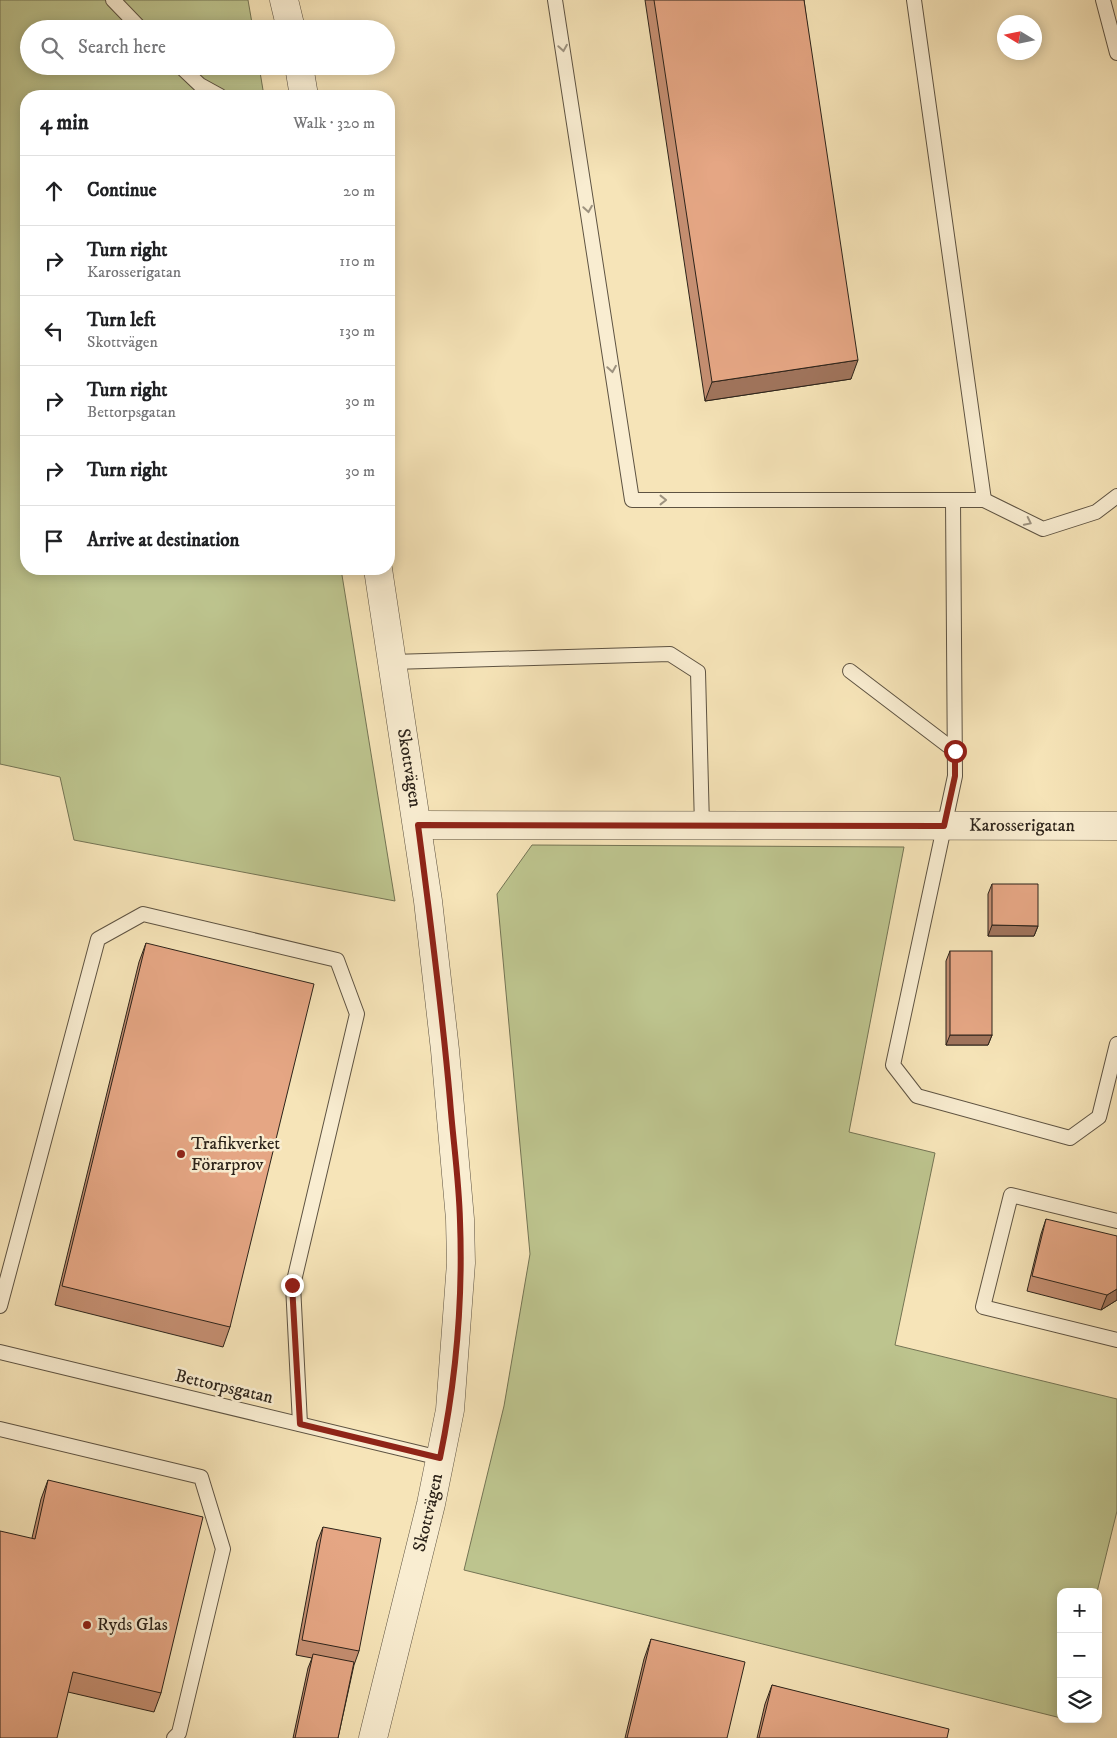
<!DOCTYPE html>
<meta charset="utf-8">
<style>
body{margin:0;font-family:"IM FELL DW Pica",serif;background:#f2f2f2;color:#202124}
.controls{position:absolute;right:15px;bottom:15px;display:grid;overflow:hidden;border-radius:10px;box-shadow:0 2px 12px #0003}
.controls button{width:45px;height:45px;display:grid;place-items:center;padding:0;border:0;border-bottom:1px solid #e0e0e0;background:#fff;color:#202124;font:25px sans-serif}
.compass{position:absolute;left:997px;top:15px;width:45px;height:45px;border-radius:50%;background:#fff;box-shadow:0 2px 12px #0003;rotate:280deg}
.stop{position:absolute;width:15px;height:15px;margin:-11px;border:4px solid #8f2418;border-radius:50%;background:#fff}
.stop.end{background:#8f2418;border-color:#fff;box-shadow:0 1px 5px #0008}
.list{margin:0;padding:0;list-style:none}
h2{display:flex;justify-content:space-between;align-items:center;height:65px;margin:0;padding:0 20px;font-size:21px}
h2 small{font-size:16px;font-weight:400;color:#757577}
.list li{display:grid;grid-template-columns:32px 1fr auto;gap:15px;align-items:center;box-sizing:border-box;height:70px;padding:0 20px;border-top:1px solid #e0e0e0}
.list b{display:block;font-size:19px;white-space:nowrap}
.list p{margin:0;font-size:16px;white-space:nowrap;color:#757577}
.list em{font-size:16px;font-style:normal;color:#757577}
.icon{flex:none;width:28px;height:28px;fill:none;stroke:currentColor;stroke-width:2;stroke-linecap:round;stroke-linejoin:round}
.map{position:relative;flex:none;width:1117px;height:1738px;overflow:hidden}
.search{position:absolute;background:#fff;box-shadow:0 2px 12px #0003;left:20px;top:20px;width:375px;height:55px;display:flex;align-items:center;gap:12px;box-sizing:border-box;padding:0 18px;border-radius:28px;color:#757577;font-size:19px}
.panel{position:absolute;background:#fff;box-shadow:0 2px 12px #0003;left:20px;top:90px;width:375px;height:485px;border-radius:20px}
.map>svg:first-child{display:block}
.green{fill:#bdc48e;stroke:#747454}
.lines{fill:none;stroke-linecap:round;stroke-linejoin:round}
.lane-casing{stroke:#5e5342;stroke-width:16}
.street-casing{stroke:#5e5342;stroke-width:29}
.lane{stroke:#f9edd1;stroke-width:14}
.street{stroke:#f9edd1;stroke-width:28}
.wall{fill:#c58f72;stroke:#2c231a}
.shaded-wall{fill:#a0745c;stroke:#2c231a}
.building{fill:#e5a684;stroke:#2c231a}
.oneway{stroke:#9d927f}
.route{stroke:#8f2418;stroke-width:6}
.poi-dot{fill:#8f2418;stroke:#f9edd1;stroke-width:2}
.labels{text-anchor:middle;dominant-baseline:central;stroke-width:5;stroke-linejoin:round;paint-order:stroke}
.street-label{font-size:18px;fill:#2c231a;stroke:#f9edd1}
.poi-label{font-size:18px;fill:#2c231a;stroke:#f9edd1;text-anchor:start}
</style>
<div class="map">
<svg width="1117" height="1738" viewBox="0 0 1117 1738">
<rect width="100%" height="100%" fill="#f6e4b8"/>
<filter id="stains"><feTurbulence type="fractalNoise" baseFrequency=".004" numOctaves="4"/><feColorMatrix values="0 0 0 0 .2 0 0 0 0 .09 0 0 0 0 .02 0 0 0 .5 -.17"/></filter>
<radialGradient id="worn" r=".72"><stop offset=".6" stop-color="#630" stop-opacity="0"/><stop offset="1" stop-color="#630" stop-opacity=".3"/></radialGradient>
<g class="green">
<path d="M 0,0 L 248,0 L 253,29 L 29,29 L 29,66 L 259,66 L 264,96 L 26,96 L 26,569 L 341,569 L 395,901 L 74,840 L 60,777 L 0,764 Z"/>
<path d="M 532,845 L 904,847 L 849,1132 L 935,1153 L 895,1345 L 1117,1399 L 1117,1511 L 1097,1592 L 1061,1592 L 1061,1718 L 464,1570 L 504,1406 L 530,1254 L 497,894 Z"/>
</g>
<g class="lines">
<defs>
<g id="lane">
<path d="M 113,0 L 141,29"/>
<path d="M 555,0 L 632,500 L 984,500 L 914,0"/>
<path d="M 1103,0 L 1117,53"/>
<path d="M 180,66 L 200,85 L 220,96"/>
<path d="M 953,500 L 955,776 L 893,1065 L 917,1096 L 1070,1138 L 1099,1117 L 1117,1044"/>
<path d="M 984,500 L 1043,529 L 1096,512 L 1117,496"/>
<path d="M 392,662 L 670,654 L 698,672 L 702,826"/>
<path d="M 850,671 L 955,751"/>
<path d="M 1117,1221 L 1011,1195 L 983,1307 L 1117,1340"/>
<path d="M 0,1306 L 98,939 L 143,914 L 337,960 L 357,1014 L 293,1285 L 300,1424"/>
<path d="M 0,1352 L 440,1458"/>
<path d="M 0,1429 L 201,1477 L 223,1549 L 179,1733 L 174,1738"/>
</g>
<g id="street">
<path d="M 284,0 L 291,29"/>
<path d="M 299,66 L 304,96"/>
<path id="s1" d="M 418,825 L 1117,826"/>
<path id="s2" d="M 373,1738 L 431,1504 L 450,1410 L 461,1263 L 460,1219 L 445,1050 L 428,901 L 378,569"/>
</g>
</defs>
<use href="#lane" class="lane-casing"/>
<use href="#street" class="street-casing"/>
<use href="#lane" class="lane"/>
<use href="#street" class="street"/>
</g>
<g class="wall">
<path d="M 645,0 L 804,0 L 851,379 L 705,401 Z"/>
<path d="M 992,884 L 1038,926 L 1034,936 L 988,936 L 988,894 Z"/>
<path d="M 146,943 L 230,1327 L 223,1347 L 55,1305 L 139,962 Z"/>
<path d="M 950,951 L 992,1035 L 988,1045 L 946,1045 L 946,961 Z"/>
<path d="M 1046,1219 L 1117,1300 L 1101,1310 L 1027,1291 L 1041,1234 Z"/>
<path d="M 48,1480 L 161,1693 L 154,1712 L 68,1692 L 32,1538 L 41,1499 Z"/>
<path d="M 323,1527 L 359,1651 L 354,1665 L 338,1738 L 293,1738 L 308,1668 L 312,1658 L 296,1655 L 317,1542 Z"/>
<path d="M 651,1639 L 727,1738 L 625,1738 L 644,1659 Z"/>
<path d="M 772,1685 L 947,1738 L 757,1738 L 765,1704 Z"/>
</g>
<g class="shaded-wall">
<path d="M 858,360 L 851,379 L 705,401 L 712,382 Z"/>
<path d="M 992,925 L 1038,926 L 1034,936 L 988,936 Z"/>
<path d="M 950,1035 L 992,1035 L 988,1045 L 946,1045 Z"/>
<path d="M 1117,1289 L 1117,1300 L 1101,1310 L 1107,1295 Z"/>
</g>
<g class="building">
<path d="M 654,0 L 804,0 L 858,360 L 712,382 Z"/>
<path d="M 992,884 L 1038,884 L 1038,926 L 992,925 Z"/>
<path d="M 146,943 L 314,984 L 230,1327 L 62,1286 Z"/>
<rect x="950" y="951" width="42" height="84"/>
<path d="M 1046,1219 L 1117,1236 L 1117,1289 L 1107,1295 L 1032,1276 Z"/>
<path d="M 48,1480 L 203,1517 L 161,1693 L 73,1672 L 57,1738 L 0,1738 L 0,1531 L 35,1539 Z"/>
<path d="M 323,1527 L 381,1538 L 359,1651 L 302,1640 Z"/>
<path d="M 651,1639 L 745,1662 L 727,1738 L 627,1738 Z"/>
<path d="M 313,1654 L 354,1662 L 338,1738 L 295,1738 Z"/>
<path d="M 772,1685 L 949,1729 L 947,1738 L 759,1738 Z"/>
</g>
<defs><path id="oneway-chevron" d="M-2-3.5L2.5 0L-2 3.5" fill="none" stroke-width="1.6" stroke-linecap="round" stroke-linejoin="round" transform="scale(1.25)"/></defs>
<g class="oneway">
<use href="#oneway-chevron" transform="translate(563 48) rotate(81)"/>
<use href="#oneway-chevron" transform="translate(588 209) rotate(81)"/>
<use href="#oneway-chevron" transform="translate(612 369) rotate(81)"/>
<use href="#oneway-chevron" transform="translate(663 500)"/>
<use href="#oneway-chevron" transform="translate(1028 522) rotate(26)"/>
</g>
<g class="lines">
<path class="route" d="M 292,1285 L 300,1424 L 440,1458 C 456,1380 463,1300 460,1221 C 459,1180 453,1140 450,1100 C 442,1008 430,917 418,825 L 944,826 L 955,776 L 955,751"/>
</g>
<g class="poi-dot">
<circle cx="181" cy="1154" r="5"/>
<circle cx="87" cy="1625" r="5"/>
</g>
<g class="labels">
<g class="street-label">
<text transform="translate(409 768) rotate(81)">Skottvägen</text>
<text stroke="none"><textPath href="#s1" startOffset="604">Karosserigatan</textPath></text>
<text transform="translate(224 1387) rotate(13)">Bettorpsgatan</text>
<text stroke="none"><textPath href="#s2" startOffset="232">Skottvägen</textPath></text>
</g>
<g class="poi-label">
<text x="191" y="1144">Trafikverket<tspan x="191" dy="21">Förarprov</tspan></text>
<text x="97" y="1625">Ryds Glas</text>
</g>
</g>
<rect width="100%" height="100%" filter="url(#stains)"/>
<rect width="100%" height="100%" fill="url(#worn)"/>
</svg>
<div class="controls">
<button>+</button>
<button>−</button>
<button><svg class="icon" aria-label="layers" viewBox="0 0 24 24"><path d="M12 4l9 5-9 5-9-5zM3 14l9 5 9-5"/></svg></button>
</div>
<svg class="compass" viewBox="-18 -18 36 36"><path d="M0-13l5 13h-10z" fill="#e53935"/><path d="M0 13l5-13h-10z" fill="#757577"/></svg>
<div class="stop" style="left:955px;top:751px"></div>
<div class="stop end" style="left:292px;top:1285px"></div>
<div class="search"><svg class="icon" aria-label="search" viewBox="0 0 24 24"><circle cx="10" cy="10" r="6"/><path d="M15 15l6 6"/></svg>Search here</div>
<section class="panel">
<h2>4 min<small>Walk · 320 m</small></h2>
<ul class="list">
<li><svg class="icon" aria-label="ahead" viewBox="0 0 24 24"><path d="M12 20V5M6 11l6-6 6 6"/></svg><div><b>Continue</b></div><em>20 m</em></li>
<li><svg class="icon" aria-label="right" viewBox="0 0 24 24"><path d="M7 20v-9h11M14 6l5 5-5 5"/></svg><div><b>Turn right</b><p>Karosserigatan</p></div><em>110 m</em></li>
<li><svg class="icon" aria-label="left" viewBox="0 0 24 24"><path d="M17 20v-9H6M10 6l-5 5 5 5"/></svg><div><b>Turn left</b><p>Skottvägen</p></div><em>130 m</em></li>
<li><svg class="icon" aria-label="right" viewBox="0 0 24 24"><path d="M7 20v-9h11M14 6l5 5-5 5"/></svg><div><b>Turn right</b><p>Bettorpsgatan</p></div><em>30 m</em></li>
<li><svg class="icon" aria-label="right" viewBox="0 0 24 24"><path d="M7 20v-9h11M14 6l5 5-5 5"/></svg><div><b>Turn right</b></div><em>30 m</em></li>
<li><svg class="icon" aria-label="arrive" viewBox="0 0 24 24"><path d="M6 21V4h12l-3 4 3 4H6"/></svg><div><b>Arrive at destination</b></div></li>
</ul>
</section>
</div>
